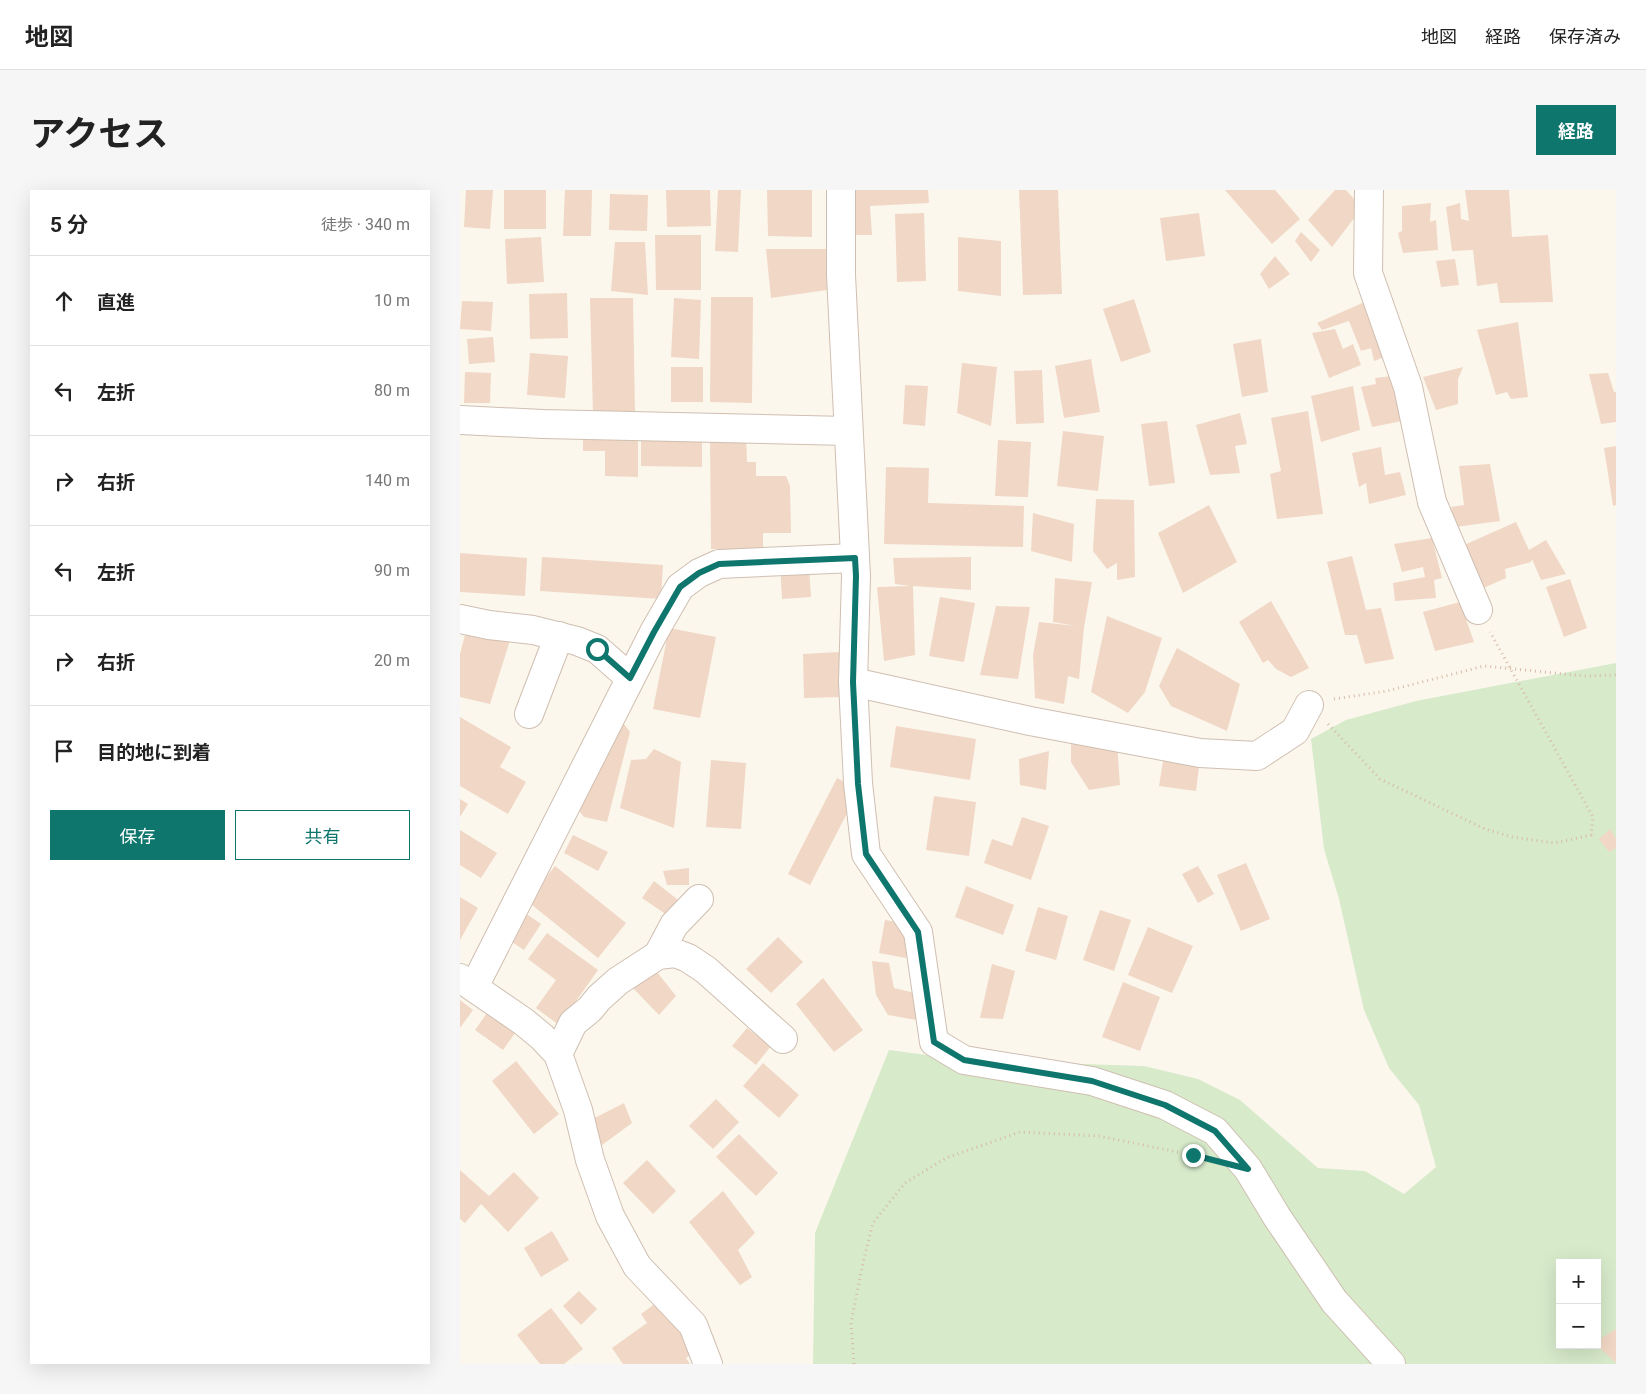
<!DOCTYPE html>
<html lang="ja">
<meta charset="utf-8">
<style>
body{margin:0;font-family:Roboto,"Noto Sans JP",sans-serif;background:#f6f6f6;color:#222}
.controls{position:absolute;right:15px;bottom:15px;display:grid;overflow:hidden;border-radius:0px;box-shadow:0 5px 20px #0002}
.controls button{width:45px;height:45px;display:grid;place-items:center;padding:0;border:0;border-bottom:1px solid #e0e0e0;background:#fff;color:#222;font:25px sans-serif}
.stop{position:absolute;width:15px;height:15px;margin:-11px;border:4px solid #0f766e;border-radius:50%;background:#fff}
.stop.end{background:#0f766e;border-color:#fff;box-shadow:0 1px 5px #0008}
.list{margin:0;padding:0;list-style:none}
h2{display:flex;justify-content:space-between;align-items:center;height:65px;margin:0;padding:0 20px;font-size:21px}
h2 small{font-size:16px;font-weight:400;color:#767676}
.list li{display:grid;grid-template-columns:32px 1fr auto;gap:15px;align-items:center;box-sizing:border-box;height:90px;padding:0 20px;border-top:1px solid #e0e0e0}
.list b{display:block;font-size:19px;white-space:nowrap}
.list em{font-size:16px;font-style:normal;color:#767676}
.actions{display:flex;gap:10px;padding:15px 20px}
.actions a{flex:1;padding:11px 0;border:1px solid #0f766e;border-radius:0px;text-align:center;font-size:18px;color:#0f766e}
.actions .main{background:#0f766e;color:#fff}
.icon{flex:none;width:28px;height:28px;fill:none;stroke:currentColor;stroke-width:2;stroke-linecap:round;stroke-linejoin:round}
.map{position:relative;flex:none;width:1156px;height:1174px;overflow:hidden;border-radius:0px}
header{display:flex;align-items:center;gap:30px;box-sizing:border-box;height:70px;padding:0 25px;background:#fff;border-bottom:1px solid #e0e0e0}
header strong{font-size:24px}
nav{display:flex;gap:28px;margin-inline-start:auto;font-size:18px}
.intro{display:flex;align-items:center;justify-content:space-between;box-sizing:border-box;height:120px;padding:0 30px}
h1{margin:0;font-size:35px}
.button{padding:12px 22px;border-radius:0px;background:#0f766e;color:#fff;font-size:18px;font-weight:700}
main{display:flex;gap:30px;padding:0 30px}
aside{flex:1;background:#fff;border-radius:0px;box-shadow:0 5px 20px #0002}
.map>svg:first-child{display:block}
.green{fill:#d7eaca;fill-rule:evenodd}
.building{fill:#f1d7c5}
.lines{fill:none;stroke-linecap:round;stroke-linejoin:round}
.minor-casing{stroke:#cfbfb1;stroke-width:30}
.path{stroke:#d7bba7;stroke-width:3;stroke-dasharray:1 4;stroke-linecap:butt}
.minor{stroke:#fff;stroke-width:28}
.route{stroke:#0f766e;stroke-width:6}
</style>
<header>
<strong>地図</strong>
<nav><a>地図</a><a>経路</a><a>保存済み</a></nav>
</header>
<div class="intro"><h1>アクセス</h1><a class="button">経路</a></div>
<main>
<aside>
<h2>5 分<small>徒歩 · 340 m</small></h2>
<ul class="list">
<li><svg class="icon" aria-label="ahead" viewBox="0 0 24 24"><path d="M12 20V5M6 11l6-6 6 6"/></svg><div><b>直進</b></div><em>10 m</em></li>
<li><svg class="icon" aria-label="left" viewBox="0 0 24 24"><path d="M17 20v-9H6M10 6l-5 5 5 5"/></svg><div><b>左折</b></div><em>80 m</em></li>
<li><svg class="icon" aria-label="right" viewBox="0 0 24 24"><path d="M7 20v-9h11M14 6l5 5-5 5"/></svg><div><b>右折</b></div><em>140 m</em></li>
<li><svg class="icon" aria-label="left" viewBox="0 0 24 24"><path d="M17 20v-9H6M10 6l-5 5 5 5"/></svg><div><b>左折</b></div><em>90 m</em></li>
<li><svg class="icon" aria-label="right" viewBox="0 0 24 24"><path d="M7 20v-9h11M14 6l5 5-5 5"/></svg><div><b>右折</b></div><em>20 m</em></li>
<li><svg class="icon" aria-label="arrive" viewBox="0 0 24 24"><path d="M6 21V4h12l-3 4 3 4H6"/></svg><div><b>目的地に到着</b></div></li>
</ul>
<div class="actions"><a class="main">保存</a><a>共有</a></div>
</aside>
<div class="map">
<svg width="1156" height="1174" viewBox="0 0 1156 1174">
<rect width="100%" height="100%" fill="#fcf7ed"/>
<path class="green" d="M 1156,473 L 1156,1174 L 353,1174 L 355,1043 L 429,860 L 504,870 L 684,876 L 738,889 L 780,910 L 858,978 L 905,981 L 944,1004 L 976,977 L 959,915 L 929,878 L 904,820 L 879,709 L 864,659 L 851,549 L 886,530 L 956,511 ZM 1100,1073 L 1137,1073 L 1137,1155 L 1100,1155 Z"/>
<g class="building">
<path d="M 6,0 L 33,0 L 30,39 L 4,37 Z"/>
<rect x="44" y="0" width="42" height="39"/>
<path d="M 105,0 L 132,0 L 131,46 L 103,46 Z"/>
<path d="M 206,0 L 250,0 L 251,36 L 207,37 Z"/>
<path d="M 258,0 L 281,0 L 278,62 L 255,61 Z"/>
<path d="M 307,0 L 352,0 L 352,47 L 308,46 Z"/>
<path d="M 388,0 L 468,0 L 469,13 L 410,16 L 412,45 L 391,45 Z"/>
<path d="M 559,0 L 598,0 L 602,104 L 563,105 Z"/>
<path d="M 765,0 L 815,0 L 840,29 L 812,54 Z"/>
<path d="M 875,0 L 886,0 L 902,18 L 872,57 L 848,30 Z"/>
<path d="M 1005,0 L 1049,0 L 1052,47 L 1088,45 L 1093,112 L 1040,113 L 1037,93 L 1017,96 L 1013,60 L 992,61 L 986,17 L 1000,13 L 1001,29 L 1009,31 Z"/>
<path d="M 150,4 L 188,5 L 187,41 L 149,40 Z"/>
<path d="M 971,13 L 970,32 L 976,30 L 978,60 L 943,63 L 938,43 L 942,41 L 942,16 Z"/>
<path d="M 464,23 L 466,91 L 437,92 L 435,24 Z"/>
<path d="M 739,23 L 745,66 L 706,71 L 700,28 Z"/>
<path d="M 841,42 L 860,60 L 851,72 L 835,51 Z"/>
<path d="M 195,45 L 241,45 L 241,100 L 196,100 Z"/>
<path d="M 81,47 L 84,92 L 47,94 L 45,49 Z"/>
<path d="M 498,47 L 541,51 L 541,106 L 498,101 Z"/>
<path d="M 155,52 L 185,52 L 188,105 L 151,101 Z"/>
<path d="M 306,59 L 373,59 L 374,99 L 311,108 Z"/>
<path d="M 815,66 L 830,84 L 809,99 L 800,84 Z"/>
<path d="M 995,69 L 999,95 L 981,97 L 976,71 Z"/>
<path d="M 107,103 L 108,148 L 70,149 L 69,104 Z"/>
<path d="M 251,107 L 293,107 L 292,213 L 250,212 Z"/>
<path d="M 130,108 L 173,108 L 175,223 L 133,224 Z"/>
<path d="M 214,108 L 241,110 L 239,169 L 211,167 Z"/>
<path d="M 674,109 L 691,162 L 661,172 L 643,119 Z"/>
<path d="M 909,110 L 930,165 L 914,171 L 911,158 L 901,161 L 889,131 L 862,140 L 857,133 Z"/>
<path d="M 2,111 L 33,112 L 31,141 L 0,139 Z"/>
<path d="M 1058,132 L 1068,207 L 1051,209 L 1047,202 L 1036,205 L 1017,140 Z"/>
<path d="M 875,139 L 883,159 L 893,154 L 901,175 L 869,188 L 852,143 Z"/>
<path d="M 33,147 L 35,172 L 9,174 L 7,149 Z"/>
<path d="M 801,149 L 808,202 L 782,207 L 773,154 Z"/>
<path d="M 70,163 L 108,166 L 105,208 L 67,205 Z"/>
<path d="M 631,169 L 640,222 L 604,228 L 595,176 Z"/>
<path d="M 502,173 L 537,177 L 531,236 L 497,223 Z"/>
<rect x="211" y="177" width="32" height="35"/>
<path d="M 1003,177 L 998,189 L 998,214 L 976,220 L 963,187 Z"/>
<path d="M 582,180 L 584,233 L 556,234 L 554,181 Z"/>
<path d="M 5,182 L 31,183 L 30,213 L 4,213 Z"/>
<path d="M 1148,183 L 1154,202 L 1156,202 L 1156,232 L 1141,234 L 1129,184 Z"/>
<path d="M 932,186 L 942,231 L 912,237 L 901,197 L 916,194 L 915,188 Z"/>
<path d="M 445,195 L 468,196 L 465,236 L 443,234 Z"/>
<path d="M 893,196 L 900,240 L 861,252 L 851,206 Z"/>
<path d="M 848,221 L 863,324 L 817,329 L 810,284 L 821,281 L 811,228 Z"/>
<path d="M 780,223 L 787,254 L 775,256 L 780,283 L 750,285 L 736,235 Z"/>
<path d="M 707,231 L 715,293 L 689,296 L 681,234 Z"/>
<path d="M 123,240 L 178,240 L 178,287 L 145,286 L 145,261 L 123,261 Z"/>
<path d="M 603,241 L 644,246 L 638,301 L 597,296 Z"/>
<path d="M 181,242 L 242,243 L 242,277 L 181,276 Z"/>
<path d="M 250,245 L 286,245 L 287,272 L 296,272 L 296,286 L 326,286 L 330,296 L 331,343 L 303,343 L 303,359 L 251,359 Z"/>
<path d="M 538,250 L 571,252 L 568,307 L 535,306 Z"/>
<path d="M 1156,256 L 1156,315 L 1153,316 L 1144,258 Z"/>
<path d="M 921,257 L 925,285 L 940,282 L 946,305 L 909,314 L 906,293 L 899,297 L 892,263 Z"/>
<path d="M 1030,274 L 1040,331 L 995,337 L 991,317 L 1004,315 L 999,276 Z"/>
<path d="M 426,277 L 469,278 L 468,313 L 564,316 L 563,357 L 424,354 Z"/>
<path d="M 636,309 L 674,310 L 675,387 L 657,390 L 657,373 L 647,379 L 633,361 Z"/>
<path d="M 749,315 L 777,372 L 723,403 L 698,343 Z"/>
<path d="M 573,323 L 614,334 L 612,372 L 571,361 Z"/>
<path d="M 1056,332 L 1069,360 L 1086,350 L 1106,384 L 1081,390 L 1072,369 L 1071,372 L 1045,379 L 1046,388 L 1019,400 L 1004,355 Z"/>
<path d="M 972,348 L 982,388 L 974,390 L 976,408 L 935,411 L 933,393 L 965,387 L 963,377 L 942,382 L 934,354 Z"/>
<path d="M 0,363 L 67,368 L 65,406 L 0,402 Z"/>
<path d="M 892,366 L 906,420 L 921,418 L 934,469 L 905,474 L 897,445 L 885,445 L 867,372 Z"/>
<path d="M 82,367 L 203,375 L 201,409 L 80,401 Z"/>
<path d="M 511,367 L 511,400 L 453,396 L 455,465 L 424,471 L 417,397 L 450,396 L 435,394 L 433,368 Z"/>
<path d="M 320,371 L 349,378 L 351,407 L 322,409 Z"/>
<path d="M 595,388 L 632,392 L 624,437 L 619,489 L 608,486 L 604,514 L 575,508 L 573,465 L 579,432 L 616,436 L 593,432 Z"/>
<path d="M 1110,389 L 1127,438 L 1104,447 L 1086,397 Z"/>
<path d="M 480,407 L 515,413 L 504,472 L 469,466 Z"/>
<path d="M 811,411 L 849,478 L 831,487 L 816,479 L 808,470 L 803,473 L 779,432 Z"/>
<path d="M 1000,412 L 1014,452 L 975,461 L 963,422 Z"/>
<path d="M 536,416 L 570,417 L 558,489 L 520,485 Z"/>
<path d="M 647,426 L 702,448 L 685,502 L 668,523 L 631,502 Z"/>
<path d="M 209,438 L 256,447 L 240,528 L 193,519 Z"/>
<path d="M 24,440 L 51,447 L 30,514 L 0,507 L 0,464 L 5,445 L 23,449 Z"/>
<path d="M 717,458 L 780,494 L 767,541 L 711,516 L 699,496 Z"/>
<path d="M 379,462 L 381,507 L 344,508 L 343,464 Z"/>
<path d="M 157,525 L 170,542 L 147,632 L 124,627 L 109,608 Z"/>
<path d="M 0,527 L 51,557 L 40,577 L 66,592 L 48,624 L 0,596 Z"/>
<path d="M 436,536 L 516,549 L 510,590 L 430,577 Z"/>
<path d="M 611,544 L 657,552 L 660,595 L 629,600 L 611,572 Z"/>
<path d="M 194,559 L 221,572 L 214,638 L 160,618 L 171,570 L 186,569 Z"/>
<path d="M 589,561 L 586,600 L 560,595 L 559,569 Z"/>
<path d="M 251,570 L 286,573 L 281,639 L 246,637 Z"/>
<path d="M 703,571 L 739,577 L 736,601 L 699,596 Z"/>
<path d="M 377,588 L 399,600 L 350,695 L 328,684 Z"/>
<path d="M 474,606 L 516,612 L 509,666 L 466,660 Z"/>
<path d="M 0,609 L 8,614 L 0,627 Z"/>
<path d="M 562,627 L 589,636 L 571,690 L 524,673 L 532,649 L 552,656 Z"/>
<path d="M 1150,639 L 1156,649 L 1156,658 L 1149,662 L 1139,649 Z"/>
<path d="M 0,640 L 37,663 L 21,688 L 0,675 Z"/>
<path d="M 113,645 L 148,662 L 138,681 L 104,663 Z"/>
<path d="M 786,673 L 810,729 L 781,741 L 757,685 Z"/>
<path d="M 95,676 L 166,733 L 138,768 L 67,711 Z"/>
<path d="M 738,676 L 754,704 L 738,713 L 722,684 Z"/>
<path d="M 229,678 L 229,695 L 207,695 L 203,681 Z"/>
<path d="M 194,691 L 222,713 L 210,727 L 182,708 Z"/>
<path d="M 506,696 L 554,715 L 543,745 L 495,727 Z"/>
<path d="M 0,707 L 18,718 L 0,750 Z"/>
<path d="M 578,717 L 608,726 L 596,770 L 565,761 Z"/>
<path d="M 58,718 L 81,734 L 64,760 L 40,744 Z"/>
<path d="M 640,720 L 671,730 L 654,781 L 623,770 Z"/>
<path d="M 425,730 L 453,735 L 446,768 L 419,763 Z"/>
<path d="M 688,737 L 733,756 L 712,803 L 668,785 Z"/>
<path d="M 87,743 L 138,780 L 99,835 L 76,818 L 96,790 L 68,769 Z"/>
<path d="M 318,747 L 343,772 L 311,803 L 286,779 Z"/>
<path d="M 412,771 L 429,773 L 434,798 L 455,803 L 456,830 L 428,825 L 416,805 Z"/>
<path d="M 532,774 L 555,781 L 543,829 L 520,828 Z"/>
<path d="M 193,777 L 216,806 L 199,825 L 170,795 Z"/>
<path d="M 363,788 L 403,840 L 374,862 L 336,814 Z"/>
<path d="M 663,792 L 700,807 L 680,861 L 642,847 Z"/>
<path d="M 0,810 L 13,820 L 0,838 Z"/>
<path d="M 27,823 L 55,843 L 43,860 L 15,840 Z"/>
<path d="M 287,838 L 311,856 L 296,875 L 272,856 Z"/>
<path d="M 56,871 L 99,924 L 74,944 L 32,891 Z"/>
<path d="M 303,873 L 339,905 L 319,928 L 283,896 Z"/>
<path d="M 256,909 L 279,932 L 253,959 L 229,936 Z"/>
<path d="M 164,913 L 172,933 L 142,955 L 125,933 Z"/>
<path d="M 279,944 L 318,983 L 296,1006 L 256,967 Z"/>
<path d="M 187,970 L 216,1001 L 193,1024 L 163,993 Z"/>
<path d="M 0,980 L 29,1006 L 54,982 L 79,1008 L 48,1042 L 21,1014 L 5,1033 L 0,1029 Z"/>
<path d="M 263,1001 L 295,1043 L 278,1060 L 292,1087 L 280,1095 L 229,1032 Z"/>
<path d="M 92,1041 L 109,1070 L 81,1087 L 64,1058 Z"/>
<path d="M 119,1101 L 137,1119 L 121,1135 L 103,1116 Z"/>
<path d="M 200,1110 L 236,1161 L 226,1168 L 230,1174 L 163,1174 L 152,1158 L 187,1133 L 181,1124 Z"/>
<path d="M 91,1118 L 123,1159 L 104,1174 L 80,1174 L 57,1145 Z"/>
<path d="M 1156,1139 L 1156,1173 L 1137,1155 L 1137,1151 Z"/>
</g>
<g class="lines">
<defs>
<g id="minor">
<path d="M 381,0 L 381,85 L 396,386 L 393,492 L 398,593 L 406,664 L 458,742 L 474,852 L 504,870 L 632,891 L 705,915 L 755,941 L 788,979 L 817,1027 L 874,1111 L 931,1174"/>
<path d="M 909,0 L 908,83 L 948,197 L 972,312 L 1018,420"/>
<path d="M 0,230 L 83,234 L 387,241"/>
<path d="M 0,429 L 29,435 L 73,440 L 117,451 L 137,459 L 170,488"/>
<path d="M 393,492 L 570,531 L 740,563 L 797,566 L 835,541 L 849,515"/>
<path d="M 69,524 L 99,446"/>
<path d="M 198,765 L 214,735 L 239,709"/>
<path d="M 0,788 L 64,832 L 82,847 L 98,864 L 118,920 L 130,970 L 150,1026 L 177,1076 L 233,1135 L 248,1174"/>
<path d="M 14,797 L 194,442 L 220,397 L 239,383 L 259,374 L 395,368"/>
<path d="M 98,864 L 113,833 L 130,819 L 139,808 L 158,791 L 198,765 L 215,763 L 228,768 L 246,780 L 323,849"/>
</g>
</defs>
<use href="#minor" class="minor-casing"/>
<g class="path">
<path d="M 874,509 L 927,501 L 1024,476 L 1124,486 L 1156,485"/>
<path d="M 868,534 L 920,589 L 1025,639 L 1052,647 L 1095,653 L 1131,645 L 1133,627 L 1030,442"/>
<path d="M 394,1174 L 391,1133 L 404,1068 L 413,1033 L 445,993 L 486,968 L 560,942 L 639,946 L 742,967"/>
</g>
<use href="#minor" class="minor"/>
</g>
<g class="lines">
<path class="route" d="M 137,459 L 170,488 L 194,442 L 220,397 L 239,383 L 259,374 L 395,368 L 396,386 L 393,492 L 398,594 L 406,664 L 458,742 L 474,852 L 504,870 L 632,891 L 705,915 L 755,941 L 788,979 L 733,965"/>
</g>
</svg>
<div class="controls">
<button>+</button>
<button>−</button>
</div>
<div class="stop" style="left:137px;top:459px"></div>
<div class="stop end" style="left:733px;top:965px"></div>
</div>
</main>
